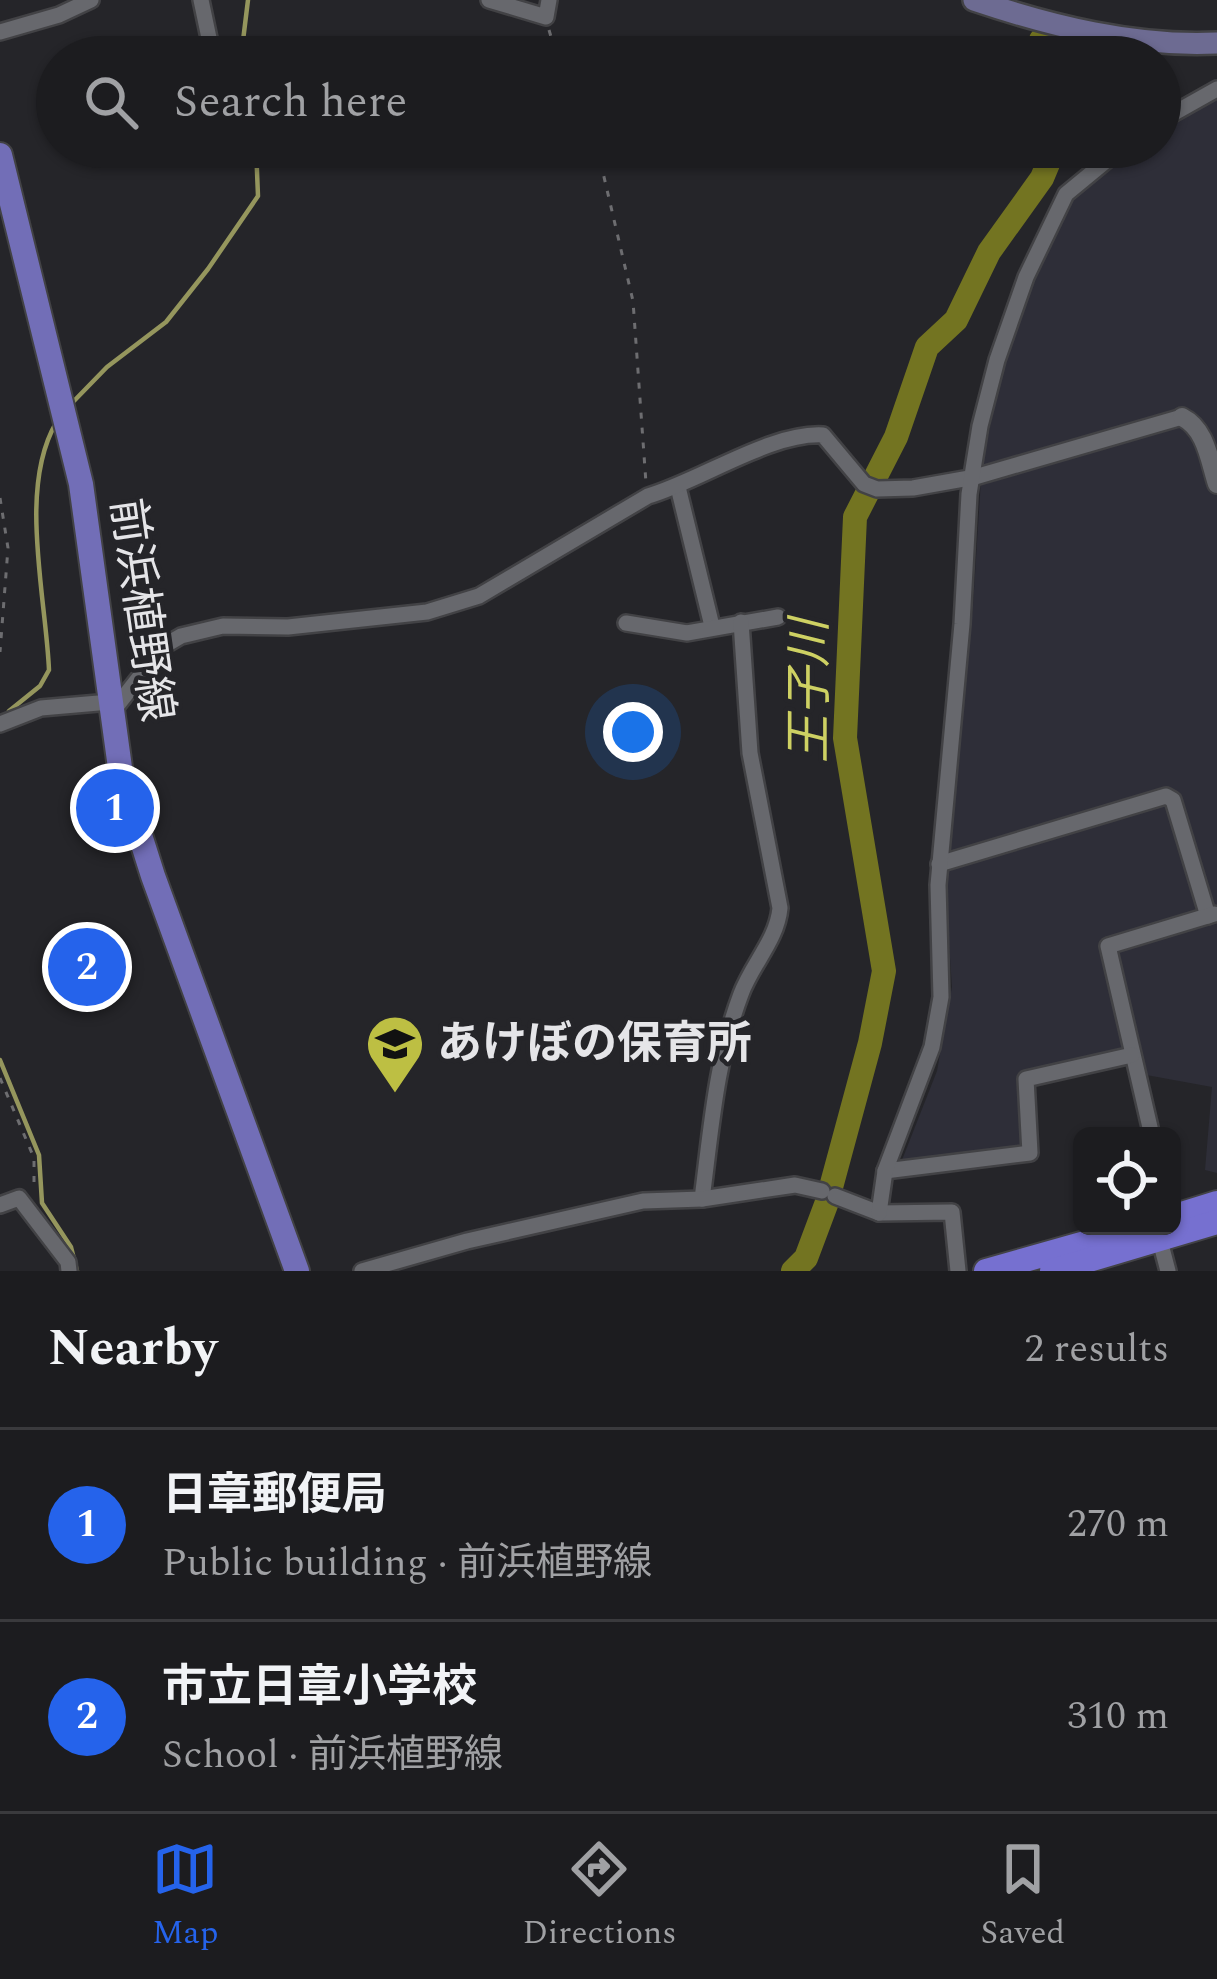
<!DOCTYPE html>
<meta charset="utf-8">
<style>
body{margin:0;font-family:Spectral,"Noto Sans JP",serif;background:#29292c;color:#f1f3f6}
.controls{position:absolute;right:36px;bottom:36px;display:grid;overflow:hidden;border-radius:18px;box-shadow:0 3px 9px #0004}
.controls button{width:108px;height:108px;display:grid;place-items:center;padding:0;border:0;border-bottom:3px solid #3a3a3d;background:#1c1c1f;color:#f1f3f6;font:60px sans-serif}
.you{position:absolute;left:633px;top:732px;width:42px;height:42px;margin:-30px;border:9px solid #fff;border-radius:50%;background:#1a73e8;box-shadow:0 0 0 18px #1a73e833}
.badge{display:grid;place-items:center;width:78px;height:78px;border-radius:50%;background:#2563eb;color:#fff;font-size:39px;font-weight:700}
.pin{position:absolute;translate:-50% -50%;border:6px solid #fff;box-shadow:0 3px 12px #0006}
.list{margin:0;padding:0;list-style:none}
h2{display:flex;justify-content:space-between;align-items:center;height:156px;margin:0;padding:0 48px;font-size:51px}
h2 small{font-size:39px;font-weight:400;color:#a0a1a4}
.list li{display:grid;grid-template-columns:78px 1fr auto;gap:36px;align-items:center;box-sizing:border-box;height:192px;padding:0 48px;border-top:3px solid #3a3a3d}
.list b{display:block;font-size:45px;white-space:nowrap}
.list p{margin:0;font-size:39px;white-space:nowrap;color:#a0a1a4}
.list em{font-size:39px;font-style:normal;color:#a0a1a4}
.icon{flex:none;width:66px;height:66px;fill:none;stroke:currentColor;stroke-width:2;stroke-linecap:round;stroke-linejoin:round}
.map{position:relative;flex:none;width:1217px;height:1271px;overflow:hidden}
.search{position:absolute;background:#1c1c1f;box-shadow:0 3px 9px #0004;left:36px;right:36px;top:36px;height:132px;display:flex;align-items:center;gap:30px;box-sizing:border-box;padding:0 42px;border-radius:66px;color:#a0a1a4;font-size:45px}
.sheet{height:540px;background:#1c1c1f}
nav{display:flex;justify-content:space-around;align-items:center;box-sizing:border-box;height:168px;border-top:3px solid #3a3a3d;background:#1c1c1f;font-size:33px;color:#a0a1a4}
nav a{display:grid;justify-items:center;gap:6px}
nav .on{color:#2563eb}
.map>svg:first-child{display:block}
.built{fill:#2e2e38}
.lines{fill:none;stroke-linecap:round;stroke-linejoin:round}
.stream{stroke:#95965d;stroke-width:4.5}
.river{stroke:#737421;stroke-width:24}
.minor-casing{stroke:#424245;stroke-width:20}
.tertiary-casing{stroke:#424245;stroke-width:22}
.secondary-casing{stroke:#424245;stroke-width:26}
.primary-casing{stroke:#424245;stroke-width:28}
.trunk-casing{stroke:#424245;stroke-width:28}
.path{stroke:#6d6d70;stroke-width:3;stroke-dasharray:6 9;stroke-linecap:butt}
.minor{stroke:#67686d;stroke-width:15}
.tertiary{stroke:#67686d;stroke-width:18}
.secondary{stroke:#6d6b92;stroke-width:21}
.primary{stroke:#726eb7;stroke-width:24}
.trunk{stroke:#7670d0;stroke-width:24}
.labels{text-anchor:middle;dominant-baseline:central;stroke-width:9;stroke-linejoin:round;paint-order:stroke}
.street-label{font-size:45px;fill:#e5e5e8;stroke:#252529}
.poi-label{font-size:45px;font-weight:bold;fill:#e5e5e8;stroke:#252529;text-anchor:start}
.water-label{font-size:48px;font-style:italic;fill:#ced163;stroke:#252529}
</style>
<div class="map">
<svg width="1217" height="1271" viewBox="0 0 1217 1271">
<rect width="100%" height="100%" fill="#252529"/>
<path class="built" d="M 1217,98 L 1217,1173 L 1205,1170 L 1212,1087 L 1141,1074 L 1136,1044 L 1020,1074 L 1024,1149 L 902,1160 L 937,1071 L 952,987 L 945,884 L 973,606 L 982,464 L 1001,376 L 1035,279 L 1070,198 L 1137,147 L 1160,147 L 1160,131 Z"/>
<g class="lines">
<g class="stream">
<path d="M 241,57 L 248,0"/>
<path d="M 72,403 L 107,367 L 166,322 L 208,269 L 258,196 L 256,147"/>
<path d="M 9,711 L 40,686 L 49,670 C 46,597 18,488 56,423"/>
<path d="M 0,1060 L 39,1155 L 42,1203 L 71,1247 L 77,1271"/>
</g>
<g class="river">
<path d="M 1041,40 L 1044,57"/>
<path d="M 793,1271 L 806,1258 L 827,1202 L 870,1043 L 884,971 L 845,738 L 855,517 L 896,437 L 927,347 L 956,320 L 989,252 L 1042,178 L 1055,147"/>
</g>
<defs>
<g id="minor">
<path d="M 201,0 L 213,57"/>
<path d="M 489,0 L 546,17 L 549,0"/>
<path d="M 0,32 L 59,15 L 91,0"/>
<path d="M 1160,121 L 1217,89"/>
<path d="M 678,487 L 712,626"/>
<path d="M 626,623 L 687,633 L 778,617"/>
<path d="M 112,712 L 164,646 L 181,636 L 223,626 L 288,627 L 427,612 L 479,596 L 648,496 C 700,481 771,432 823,435 L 864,484 L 877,489 L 913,488 L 975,477 L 1182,417"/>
<path d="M 0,724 L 41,708 L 110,702"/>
<path d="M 939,864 L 1166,796 L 1173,800 L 1208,916"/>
<path d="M 1152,1136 L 1108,946 L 1214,914"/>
<path d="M 885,1171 L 1030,1153 L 1026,1079 L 1132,1055"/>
<path d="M 835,1196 L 879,1213 L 952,1212 L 958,1271"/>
<path d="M 702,1199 C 711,1130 716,1060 741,994 C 752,964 777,940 780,908 L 750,753 L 741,622"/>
<path d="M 0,1205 L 19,1198 L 68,1262 L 69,1271"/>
<path d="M 879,1213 L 885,1171 L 932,1047 L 941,997 L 938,885 L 962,624 L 969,494 L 980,426 L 997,360 L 1026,277 L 1066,194 L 1123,147"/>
<path d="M 1158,1233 L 1168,1271"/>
<path d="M 362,1271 L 467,1241 L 643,1201 L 702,1199 L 795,1185 L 822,1191"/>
</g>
<path id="tertiary" d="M 1182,417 C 1206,429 1209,459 1217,484"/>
<path id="secondary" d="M 974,0 C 1051,26 1135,47 1217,43"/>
<path id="primary" d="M 0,155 L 81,484 L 121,775 L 153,876 L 297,1271"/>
<g id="trunk">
<path d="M 1172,1217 L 1217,1203"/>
<path d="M 986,1271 L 1145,1226"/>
<path d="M 1052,1271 L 1217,1222"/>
</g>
</defs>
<use href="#minor" class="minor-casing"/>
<use href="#tertiary" class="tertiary-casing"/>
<use href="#secondary" class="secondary-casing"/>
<use href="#primary" class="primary-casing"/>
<use href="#trunk" class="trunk-casing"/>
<g class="path">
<path d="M 549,30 L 557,57"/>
<path d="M 597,147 L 633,301 L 646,483"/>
<path d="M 0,498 L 8,548 L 0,652"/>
<path d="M 0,1078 L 34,1158 L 34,1187"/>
</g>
<use href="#minor" class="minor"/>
<use href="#tertiary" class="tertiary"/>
<use href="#secondary" class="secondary"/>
<use href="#primary" class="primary"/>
<use href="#trunk" class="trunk"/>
</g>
<defs>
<symbol id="school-pin" viewBox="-11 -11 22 30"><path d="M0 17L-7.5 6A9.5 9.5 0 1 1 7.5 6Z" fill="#bdbf43" stroke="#252529"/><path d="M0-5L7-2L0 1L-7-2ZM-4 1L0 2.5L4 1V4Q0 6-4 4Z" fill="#111"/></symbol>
</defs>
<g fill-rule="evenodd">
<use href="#school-pin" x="362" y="1011" width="66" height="90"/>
</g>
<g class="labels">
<g class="street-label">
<text transform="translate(141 610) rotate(82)">前浜植野線</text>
</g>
<g class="poi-label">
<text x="437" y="1044">あけぼの保育所</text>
</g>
<g class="water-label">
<text transform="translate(810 691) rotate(-90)">王子川</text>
</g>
</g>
</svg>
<div class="controls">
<button><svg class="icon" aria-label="locate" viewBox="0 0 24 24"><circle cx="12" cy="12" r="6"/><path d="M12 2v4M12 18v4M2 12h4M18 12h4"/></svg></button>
</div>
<div class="you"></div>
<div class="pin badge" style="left:115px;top:808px">1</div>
<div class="pin badge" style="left:87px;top:967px">2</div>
<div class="search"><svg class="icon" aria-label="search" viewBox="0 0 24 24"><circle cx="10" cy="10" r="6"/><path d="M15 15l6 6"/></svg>Search here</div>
</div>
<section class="sheet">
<h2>Nearby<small>2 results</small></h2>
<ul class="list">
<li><span class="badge">1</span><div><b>日章郵便局</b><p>Public building · 前浜植野線</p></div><em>270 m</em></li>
<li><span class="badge">2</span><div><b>市立日章小学校</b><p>School · 前浜植野線</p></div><em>310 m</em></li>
</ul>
</section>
<nav>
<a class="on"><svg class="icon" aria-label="map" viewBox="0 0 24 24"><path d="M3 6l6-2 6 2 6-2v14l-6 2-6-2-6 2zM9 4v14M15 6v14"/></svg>Map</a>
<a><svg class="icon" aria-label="directions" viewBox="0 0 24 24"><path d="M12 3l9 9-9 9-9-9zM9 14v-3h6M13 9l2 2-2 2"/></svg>Directions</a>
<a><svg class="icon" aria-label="saved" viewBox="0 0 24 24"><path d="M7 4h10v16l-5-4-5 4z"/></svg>Saved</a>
</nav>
